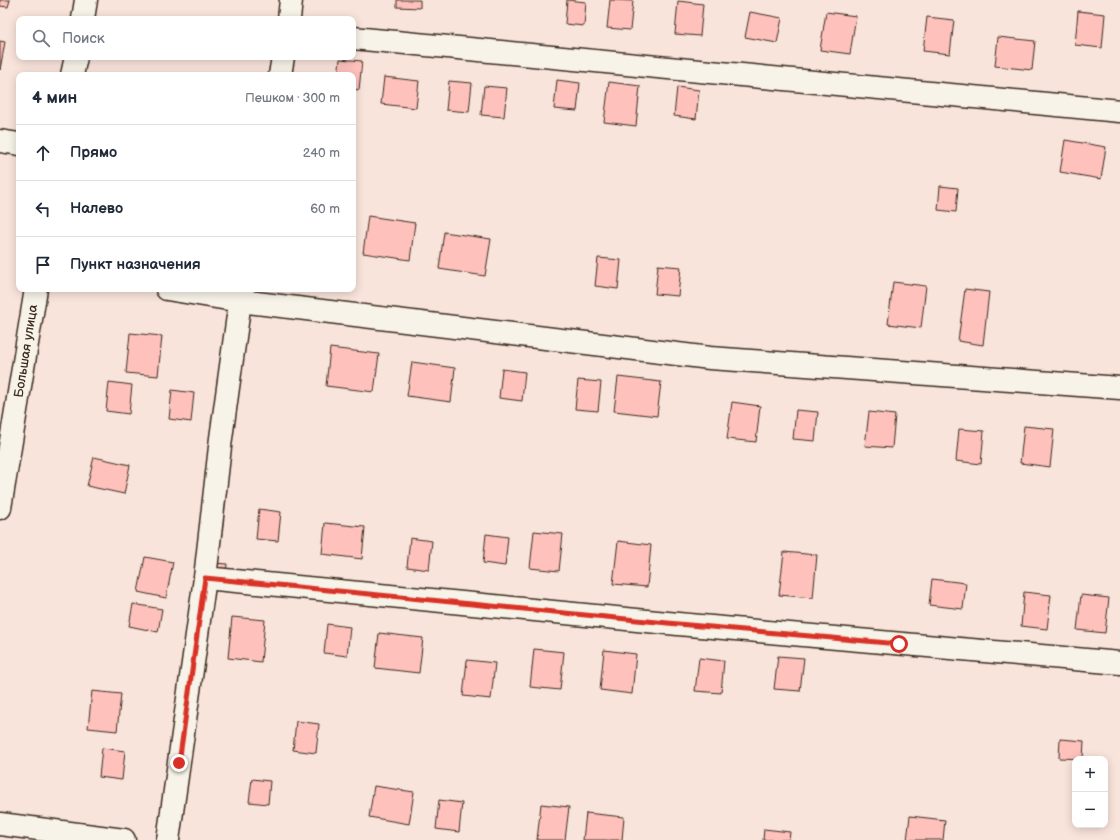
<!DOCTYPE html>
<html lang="ru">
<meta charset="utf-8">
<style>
body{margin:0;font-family:"Balsamiq Sans",sans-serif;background:#f2f2f3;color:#1f2937}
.controls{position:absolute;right:12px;bottom:12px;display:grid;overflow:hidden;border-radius:8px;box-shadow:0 2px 10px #0003}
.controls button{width:36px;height:36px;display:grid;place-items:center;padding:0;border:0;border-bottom:1px solid #e0e1e3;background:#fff;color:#1f2937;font:20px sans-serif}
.stop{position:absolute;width:12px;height:12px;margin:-9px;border:3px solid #d93025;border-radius:50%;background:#fff}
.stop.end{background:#d93025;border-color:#fff;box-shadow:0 1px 4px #0008}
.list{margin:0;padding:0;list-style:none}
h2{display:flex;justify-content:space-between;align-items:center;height:52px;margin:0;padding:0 16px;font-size:17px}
h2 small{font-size:13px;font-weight:400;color:#747a83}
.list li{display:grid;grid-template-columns:26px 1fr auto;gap:12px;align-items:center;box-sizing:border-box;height:56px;padding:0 16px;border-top:1px solid #e0e1e3}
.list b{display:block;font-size:15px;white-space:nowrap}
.list em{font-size:13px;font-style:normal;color:#747a83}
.icon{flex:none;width:22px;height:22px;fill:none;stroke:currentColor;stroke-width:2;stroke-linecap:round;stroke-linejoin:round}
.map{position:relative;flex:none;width:1120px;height:840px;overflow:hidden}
.search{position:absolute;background:#fff;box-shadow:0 2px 10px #0003;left:16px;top:16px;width:340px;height:44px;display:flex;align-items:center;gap:10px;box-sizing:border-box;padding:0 14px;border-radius:8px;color:#747a83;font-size:15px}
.panel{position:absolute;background:#fff;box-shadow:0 2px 10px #0003;left:16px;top:72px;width:340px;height:220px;border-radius:8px}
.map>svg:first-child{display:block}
.building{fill:#fec1bc;stroke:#3b2a1e}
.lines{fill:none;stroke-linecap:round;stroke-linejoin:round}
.minor-casing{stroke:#3b2a1e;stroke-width:25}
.minor{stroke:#f7f3e8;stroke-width:22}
.route{stroke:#d93025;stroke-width:5}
.labels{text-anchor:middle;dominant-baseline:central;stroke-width:3;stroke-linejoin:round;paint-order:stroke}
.street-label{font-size:13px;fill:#3b2a1e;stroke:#f7f3e8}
</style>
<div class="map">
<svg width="1120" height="840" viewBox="0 0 1120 840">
<rect width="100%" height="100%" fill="#f9e4db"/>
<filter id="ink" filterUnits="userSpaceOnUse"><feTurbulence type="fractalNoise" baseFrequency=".025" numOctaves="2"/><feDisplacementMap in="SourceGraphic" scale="8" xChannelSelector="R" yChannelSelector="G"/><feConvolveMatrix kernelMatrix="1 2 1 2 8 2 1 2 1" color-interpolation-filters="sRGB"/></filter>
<g filter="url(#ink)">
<g class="building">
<path d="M 0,0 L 10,0 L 8,7 L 0,6 Z"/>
<path d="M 397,0 L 420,0 L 420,8 L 397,7 Z"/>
<path d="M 567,0 L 586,2 L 584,26 L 565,24 Z"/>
<path d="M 610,0 L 633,1 L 630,30 L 607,28 Z"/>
<path d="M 678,1 L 703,4 L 700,36 L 675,34 Z"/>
<path d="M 1078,11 L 1105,14 L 1102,48 L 1075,45 Z"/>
<path d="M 750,12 L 782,18 L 777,43 L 745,37 Z"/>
<path d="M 826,12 L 856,16 L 850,54 L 820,50 Z"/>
<path d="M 927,17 L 954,20 L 950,54 L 923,51 Z"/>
<path d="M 998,37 L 1035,41 L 1032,70 L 995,66 Z"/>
<path d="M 0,41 L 5,42 L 0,70 Z"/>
<path d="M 340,59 L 362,61 L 359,90 L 353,89 L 353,75 L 338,75 Z"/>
<path d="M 384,77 L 419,81 L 416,108 L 381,104 Z"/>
<path d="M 557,80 L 580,83 L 577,111 L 554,109 Z"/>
<path d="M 449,81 L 472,83 L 469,112 L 446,110 Z"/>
<path d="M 609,82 L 640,86 L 636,126 L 604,122 Z"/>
<path d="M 484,86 L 507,88 L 504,117 L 481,115 Z"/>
<path d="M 677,87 L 699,90 L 696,119 L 674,116 Z"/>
<path d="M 1065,140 L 1106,147 L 1101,179 L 1060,172 Z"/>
<path d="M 940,186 L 958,188 L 956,212 L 938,210 Z"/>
<path d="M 368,216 L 415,223 L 410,260 L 363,253 Z"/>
<path d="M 444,232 L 491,239 L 485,276 L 439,269 Z"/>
<path d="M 598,258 L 621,260 L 618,289 L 595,286 Z"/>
<path d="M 658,265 L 681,267 L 678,296 L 655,294 Z"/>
<path d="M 893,282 L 926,286 L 921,328 L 888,324 Z"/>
<path d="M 965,289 L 989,292 L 983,345 L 958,341 Z"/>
<path d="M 130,333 L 162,336 L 158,376 L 126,373 Z"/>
<path d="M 330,348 L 379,354 L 374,392 L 326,386 Z"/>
<path d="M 412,362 L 455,368 L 451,402 L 407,396 Z"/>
<path d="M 502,369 L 525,372 L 522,401 L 499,398 Z"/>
<path d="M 618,377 L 661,382 L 657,416 L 614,411 Z"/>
<path d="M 578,380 L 601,382 L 598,411 L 575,409 Z"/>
<path d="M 109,382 L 132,385 L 129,414 L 106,411 Z"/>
<path d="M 172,390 L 194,393 L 191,422 L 169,419 Z"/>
<path d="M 732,402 L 760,406 L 756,442 L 727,439 Z"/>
<path d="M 796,410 L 818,412 L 815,441 L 793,439 Z"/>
<path d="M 869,412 L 895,415 L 892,448 L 865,446 Z"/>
<path d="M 1024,426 L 1054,429 L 1050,467 L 1020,463 Z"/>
<path d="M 959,429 L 984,431 L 981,464 L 956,461 Z"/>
<path d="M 94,457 L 130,465 L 124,494 L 87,486 Z"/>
<path d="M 259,509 L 281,512 L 278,541 L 256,539 Z"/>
<path d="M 325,523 L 365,527 L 362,559 L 322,554 Z"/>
<path d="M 534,531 L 563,534 L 559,571 L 530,568 Z"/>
<path d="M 486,534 L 508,537 L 505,566 L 483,563 Z"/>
<path d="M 410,538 L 432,541 L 429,570 L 407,567 Z"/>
<path d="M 618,541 L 651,545 L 647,587 L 613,584 Z"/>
<path d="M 784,552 L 817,555 L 813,598 L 779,595 Z"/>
<path d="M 145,557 L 173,562 L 166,598 L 138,592 Z"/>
<path d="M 214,563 L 227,564 L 226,575 L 213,574 Z"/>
<path d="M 932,579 L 966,583 L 963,609 L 929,605 Z"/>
<path d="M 1024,592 L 1051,595 L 1047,629 L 1021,626 Z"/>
<path d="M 1081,595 L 1109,598 L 1105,633 L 1077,630 Z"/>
<path d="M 133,604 L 162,609 L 158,632 L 129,626 Z"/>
<path d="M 232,617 L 265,620 L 261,662 L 228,658 Z"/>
<path d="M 327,624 L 350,627 L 347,656 L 324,653 Z"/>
<path d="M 379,633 L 423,638 L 419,673 L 375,668 Z"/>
<path d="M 534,649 L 564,652 L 560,690 L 530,687 Z"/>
<path d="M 604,650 L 636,654 L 632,694 L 600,690 Z"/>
<path d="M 778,656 L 804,658 L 800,691 L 774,689 Z"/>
<path d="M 699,658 L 724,661 L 721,693 L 695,691 Z"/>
<path d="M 467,660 L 495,663 L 491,699 L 463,696 Z"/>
<path d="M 92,691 L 121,694 L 117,731 L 88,728 Z"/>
<path d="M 296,721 L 319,724 L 316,753 L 293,750 Z"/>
<path d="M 1060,739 L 1084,741 L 1083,759 L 1059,758 Z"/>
<path d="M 102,748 L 125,751 L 122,780 L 99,777 Z"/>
<path d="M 252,779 L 270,781 L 268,804 L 249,802 Z"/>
<path d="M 374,786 L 414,792 L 409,824 L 369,817 Z"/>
<path d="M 439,800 L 462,803 L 459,832 L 436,829 Z"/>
<path d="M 541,804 L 569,807 L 565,840 L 537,840 Z"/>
<path d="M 586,813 L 624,817 L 622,840 L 583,840 Z"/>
<path d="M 910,816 L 945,820 L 943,840 L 907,840 Z"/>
<path d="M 764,829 L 790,832 L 789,840 L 763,840 Z"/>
</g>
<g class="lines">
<defs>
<g id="minor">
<path d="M 83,19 L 86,0"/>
<path d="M 289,19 L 291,0"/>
<path d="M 353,38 L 1120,111"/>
<path d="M 72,75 L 76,57"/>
<path d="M 280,75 L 283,57"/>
<path d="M 0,141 L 19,144"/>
<path d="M 167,289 L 240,301 L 221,438 L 205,578 L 678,624 L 1120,663"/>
<path d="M 243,289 L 240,301 L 710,358 L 1120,388"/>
<path d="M 0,508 L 36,289"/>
<path d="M 0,824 L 124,840"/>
<path d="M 168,840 L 205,578"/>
</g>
</defs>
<use href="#minor" class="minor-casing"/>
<use href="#minor" class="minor"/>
</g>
</g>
<g class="lines" filter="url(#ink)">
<path class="route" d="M 179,763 L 205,578 L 678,624 L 899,644"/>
</g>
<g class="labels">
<g class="street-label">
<text transform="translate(26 351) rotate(-81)">Большая улица</text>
</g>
</g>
</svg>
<div class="controls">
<button>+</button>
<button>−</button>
</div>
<div class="stop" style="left:899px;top:644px"></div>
<div class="stop end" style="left:179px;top:763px"></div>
<div class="search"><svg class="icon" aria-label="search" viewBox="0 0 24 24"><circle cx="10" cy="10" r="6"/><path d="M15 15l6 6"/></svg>Поиск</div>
<section class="panel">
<h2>4 мин<small>Пешком · 300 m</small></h2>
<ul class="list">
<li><svg class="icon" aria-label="ahead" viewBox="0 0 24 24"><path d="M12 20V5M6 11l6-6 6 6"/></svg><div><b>Прямо</b></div><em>240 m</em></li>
<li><svg class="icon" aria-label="left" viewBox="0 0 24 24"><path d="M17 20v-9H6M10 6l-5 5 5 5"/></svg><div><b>Налево</b></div><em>60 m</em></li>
<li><svg class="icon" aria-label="arrive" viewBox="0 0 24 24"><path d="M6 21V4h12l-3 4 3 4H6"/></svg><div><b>Пункт назначения</b></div></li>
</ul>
</section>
</div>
